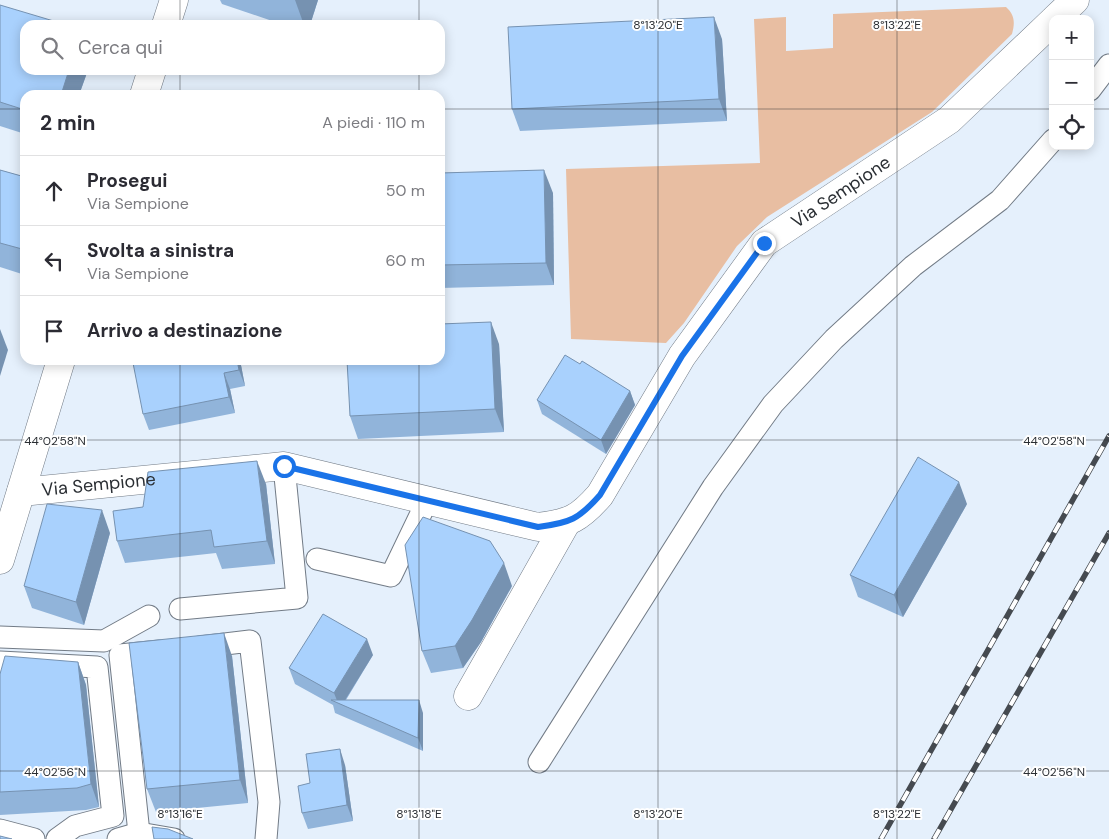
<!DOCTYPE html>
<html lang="it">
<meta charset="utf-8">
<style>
body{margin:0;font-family:"DM Sans",sans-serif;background:#f2f2f3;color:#2b2b33}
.controls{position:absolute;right:15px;top:15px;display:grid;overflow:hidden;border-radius:10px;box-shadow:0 2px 12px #0003}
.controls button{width:45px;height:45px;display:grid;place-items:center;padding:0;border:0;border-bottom:1px solid #e1e1e2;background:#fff;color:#2b2b33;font:25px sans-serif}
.stop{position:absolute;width:15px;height:15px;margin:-11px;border:4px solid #1a73e8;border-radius:50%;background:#fff}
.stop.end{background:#1a73e8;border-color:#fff;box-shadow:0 1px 5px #0008}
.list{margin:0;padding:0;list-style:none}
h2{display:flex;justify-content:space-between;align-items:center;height:65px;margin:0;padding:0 20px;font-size:21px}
h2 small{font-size:16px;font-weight:400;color:#7c7c81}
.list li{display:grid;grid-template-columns:32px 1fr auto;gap:15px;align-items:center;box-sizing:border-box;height:70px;padding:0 20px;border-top:1px solid #e1e1e2}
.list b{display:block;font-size:19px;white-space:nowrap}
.list p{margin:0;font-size:16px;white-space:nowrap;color:#7c7c81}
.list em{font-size:16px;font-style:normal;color:#7c7c81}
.icon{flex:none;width:28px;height:28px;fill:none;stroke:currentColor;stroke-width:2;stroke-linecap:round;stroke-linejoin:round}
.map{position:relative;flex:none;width:1109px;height:839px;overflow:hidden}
.search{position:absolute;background:#fff;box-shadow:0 2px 12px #0003;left:20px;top:20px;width:425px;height:55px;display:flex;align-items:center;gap:12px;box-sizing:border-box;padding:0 18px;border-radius:15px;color:#7c7c81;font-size:19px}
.panel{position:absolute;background:#fff;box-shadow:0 2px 12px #0003;left:20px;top:90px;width:425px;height:275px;border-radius:15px}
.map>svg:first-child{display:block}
.green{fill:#e8bea2}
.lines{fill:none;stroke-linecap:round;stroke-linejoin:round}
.lane-casing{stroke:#727b86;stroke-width:23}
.street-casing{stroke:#727b86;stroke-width:29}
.lane{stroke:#fff;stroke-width:21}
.street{stroke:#fff;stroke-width:28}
.rail-casing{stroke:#454a50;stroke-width:5.5}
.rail{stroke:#fff;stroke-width:4;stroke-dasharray:11;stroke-linecap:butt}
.wall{fill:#91b4da}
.shaded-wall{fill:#7692b1}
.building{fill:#a9d1fd;stroke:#7692b1}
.route{stroke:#1a73e8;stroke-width:6}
.ticks{fill:none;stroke:#2a2e33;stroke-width:1;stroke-opacity:0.45}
.labels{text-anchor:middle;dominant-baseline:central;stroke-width:4;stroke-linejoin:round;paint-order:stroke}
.street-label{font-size:18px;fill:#2a2e33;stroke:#fff}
.ticks-label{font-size:12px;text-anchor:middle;fill:#2a2e33;stroke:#fff;stroke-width:4;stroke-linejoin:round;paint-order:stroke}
</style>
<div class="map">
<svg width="1109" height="839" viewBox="0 0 1109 839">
<rect width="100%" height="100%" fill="#e5f0fc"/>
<path class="green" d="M 1006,7 C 1015,15 1015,23 1012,34 L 932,112 L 767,217 L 737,246 L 684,323 L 666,343 L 571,339 L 566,169 L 760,163 L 754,19 L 786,17 L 786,51 L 833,48 L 833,14 Z"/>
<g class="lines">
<defs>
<g id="lane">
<path d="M 1090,90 L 1109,65"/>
<path d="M 317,559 L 391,576 L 427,501"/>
<path d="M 180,609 L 297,598 L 284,466"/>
<path d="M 0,637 L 104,641 L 149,616"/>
<path d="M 200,647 L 250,641 L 269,802 L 266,839"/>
<path d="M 0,662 L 97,667 L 113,816 L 75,826 L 57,839"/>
<path d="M 539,762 L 713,487 L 773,404 L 834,339 L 913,266 L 1000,200 L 1053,140"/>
<path d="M 0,830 L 34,839"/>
<path d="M 139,833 L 120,655 L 160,651"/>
<path d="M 118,839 L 139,833 L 174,839"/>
</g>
<g id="street">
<path d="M 1055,19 L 1075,0"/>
<path d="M 166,25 L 174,0"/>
<path d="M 144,95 L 152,70"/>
<path id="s1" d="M 21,492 L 284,466 L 538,527 C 570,523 579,519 600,495 L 682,356 L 764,243 L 949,120 L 1053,21"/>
<path d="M 0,560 L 61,360"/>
<path d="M 468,696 L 566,523"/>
</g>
</defs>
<use href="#lane" class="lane-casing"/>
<use href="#street" class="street-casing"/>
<use href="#lane" class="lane"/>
<use href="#street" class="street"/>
<defs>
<g id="rail">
<path d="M 881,839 L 1109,436"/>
<path d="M 934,839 L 1109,533"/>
</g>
</defs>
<use href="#rail" class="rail-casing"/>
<use href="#rail" class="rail"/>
</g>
<g class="wall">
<path d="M 220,0 L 318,0 L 310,25 L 284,25 L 222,4 Z"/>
<path d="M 0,5 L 25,70 L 88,70 L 79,95 L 25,95 L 25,134 L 0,126 Z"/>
<path d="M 722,39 L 727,121 L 520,131 L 512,109 Z"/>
<path d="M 0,170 L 25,177 L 25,275 L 0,267 Z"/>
<path d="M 440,173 L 553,193 L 554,285 L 440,288 Z"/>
<path d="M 499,344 L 504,432 L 358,439 L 350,416 Z"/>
<path d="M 240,360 L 245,386 L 230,389 L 235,413 L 149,430 L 143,414 Z"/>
<path d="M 580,364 L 630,391 L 635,405 L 606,454 L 542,414 L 537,400 Z"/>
<path d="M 266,484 L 275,564 L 222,569 L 216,553 L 125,563 L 117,541 L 143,507 Z"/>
<path d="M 967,504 L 903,617 L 858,597 L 850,575 Z"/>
<path d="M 110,533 L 84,625 L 32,608 L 24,586 Z"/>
<path d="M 512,586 L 481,642 L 463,668 L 431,673 L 422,651 Z"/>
<path d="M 373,655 L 346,700 L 423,713 L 423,751 L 335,713 L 333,705 L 295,684 L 289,668 Z"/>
<path d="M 232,656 L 248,803 L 156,812 L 147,789 Z"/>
<path d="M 78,662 L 86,685 L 99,807 L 86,810 L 0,815 L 0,674 Z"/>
<path d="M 345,765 L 353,821 L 308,829 L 302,813 L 310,783 Z"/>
</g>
<g class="shaded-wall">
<path d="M 295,0 L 318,0 L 310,25 L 304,25 Z"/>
<path d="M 714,17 L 722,39 L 727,121 L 719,99 Z"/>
<path d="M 69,70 L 88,70 L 79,95 L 61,95 Z"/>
<path d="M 544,170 L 553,193 L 554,285 L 546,263 Z"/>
<path d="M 25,238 L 25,257 L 22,249 Z"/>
<path d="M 491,322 L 499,344 L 504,432 L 495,409 Z"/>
<path d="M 0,329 L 8,350 L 0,376 Z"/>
<path d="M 237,360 L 240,360 L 245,386 L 239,370 Z"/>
<path d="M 224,373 L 230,389 L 235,413 L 229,397 Z"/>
<path d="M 630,391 L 635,405 L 606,454 L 601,440 Z"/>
<path d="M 257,461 L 266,484 L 275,564 L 267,541 Z"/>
<path d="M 959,482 L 967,504 L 903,617 L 894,595 Z"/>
<path d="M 102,510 L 110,533 L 84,625 L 76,602 Z"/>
<path d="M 504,563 L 512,586 L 481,642 L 463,668 L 455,646 Z"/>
<path d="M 224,633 L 232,656 L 248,803 L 240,780 Z"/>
<path d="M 367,639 L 373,655 L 342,705 L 338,703 L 334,693 Z"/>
<path d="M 78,662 L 86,685 L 99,807 L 91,784 Z"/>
<path d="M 419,700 L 423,713 L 423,751 L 418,738 Z"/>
<path d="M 340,749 L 345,765 L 353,821 L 347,805 Z"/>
</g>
<g class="building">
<path d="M 0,5 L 67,25 L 25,25 L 25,70 L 69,70 L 61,95 L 25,95 L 25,110 L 0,102 Z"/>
<path d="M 714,17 L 719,99 L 512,109 L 508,27 Z"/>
<path d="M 0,170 L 25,177 L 25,238 L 22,249 L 0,243 Z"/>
<path d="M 544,170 L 546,263 L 440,265 L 440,173 Z"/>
<path d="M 491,322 L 495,409 L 350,416 L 347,360 L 440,360 L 440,324 Z"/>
<path d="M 565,355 L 580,364 L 582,361 L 630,391 L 601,440 L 537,400 Z"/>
<path d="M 146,360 L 237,360 L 239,370 L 224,373 L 229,397 L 143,414 L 133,363 Z"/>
<path d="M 918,457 L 959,482 L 894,595 L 850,575 Z"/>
<path d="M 257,461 L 267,541 L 214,547 L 211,530 L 117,541 L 113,511 L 143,507 L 148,472 Z"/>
<path d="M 47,504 L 102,510 L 76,602 L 24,586 Z"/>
<path d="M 423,517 L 490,541 L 504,563 L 472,620 L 455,646 L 422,651 L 405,545 Z"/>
<path d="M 323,614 L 367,639 L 334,693 L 289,668 Z"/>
<path d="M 224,633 L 240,780 L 147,789 L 129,643 Z"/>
<path d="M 5,656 L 78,662 L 91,784 L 77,788 L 0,792 L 0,674 Z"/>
<path d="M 331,700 L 419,700 L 418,738 Z"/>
<path d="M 340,749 L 347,805 L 302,813 L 298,786 L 310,783 L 306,754 Z"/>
<path d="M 152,827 L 168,829 L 193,839 L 154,839 Z"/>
<path d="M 0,836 L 12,839 L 0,839 Z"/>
</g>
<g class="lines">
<path class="route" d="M 284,466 L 538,527 C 570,523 579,519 600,495 L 682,356 L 764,243"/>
</g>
<path class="ticks" d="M 180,0 L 180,25M 419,0 L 419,25M 658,0 L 658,839M 897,0 L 897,839M 180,70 L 180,95M 419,70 L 419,95M 0,109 L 25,109M 440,109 L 1053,109M 1090,109 L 1109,109M 180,360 L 180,839M 419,360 L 419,839M 0,440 L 1109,440M 0,771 L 1109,771"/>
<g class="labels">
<g class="street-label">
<text stroke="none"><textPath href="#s1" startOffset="991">Via Sempione</textPath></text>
<text stroke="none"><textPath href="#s1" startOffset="78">Via Sempione</textPath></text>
</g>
</g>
<g class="ticks-label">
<text x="658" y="29">8°13'20"E</text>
<text x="897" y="29">8°13'22"E</text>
<text x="55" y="445">44°02'58"N</text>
<text x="1054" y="445">44°02'58"N</text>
<text x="55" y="776">44°02'56"N</text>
<text x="1054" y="776">44°02'56"N</text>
<text x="180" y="818">8°13'16"E</text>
<text x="419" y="818">8°13'18"E</text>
<text x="658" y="818">8°13'20"E</text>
<text x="897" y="818">8°13'22"E</text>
</g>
</svg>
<div class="controls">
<button>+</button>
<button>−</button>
<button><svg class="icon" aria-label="locate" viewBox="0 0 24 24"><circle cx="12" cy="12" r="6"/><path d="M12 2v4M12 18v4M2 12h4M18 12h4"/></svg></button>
</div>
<div class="stop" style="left:284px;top:466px"></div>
<div class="stop end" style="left:764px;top:243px"></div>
<div class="search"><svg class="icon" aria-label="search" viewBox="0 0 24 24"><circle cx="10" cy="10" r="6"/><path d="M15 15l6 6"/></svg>Cerca qui</div>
<section class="panel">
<h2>2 min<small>A piedi · 110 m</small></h2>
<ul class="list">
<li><svg class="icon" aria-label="ahead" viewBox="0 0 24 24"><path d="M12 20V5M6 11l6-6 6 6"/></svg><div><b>Prosegui</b><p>Via Sempione</p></div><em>50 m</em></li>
<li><svg class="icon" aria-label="left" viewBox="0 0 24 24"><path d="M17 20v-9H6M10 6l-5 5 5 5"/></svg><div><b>Svolta a sinistra</b><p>Via Sempione</p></div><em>60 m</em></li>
<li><svg class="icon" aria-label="arrive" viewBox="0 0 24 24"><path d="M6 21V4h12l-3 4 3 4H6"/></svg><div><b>Arrivo a destinazione</b></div></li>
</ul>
</section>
</div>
